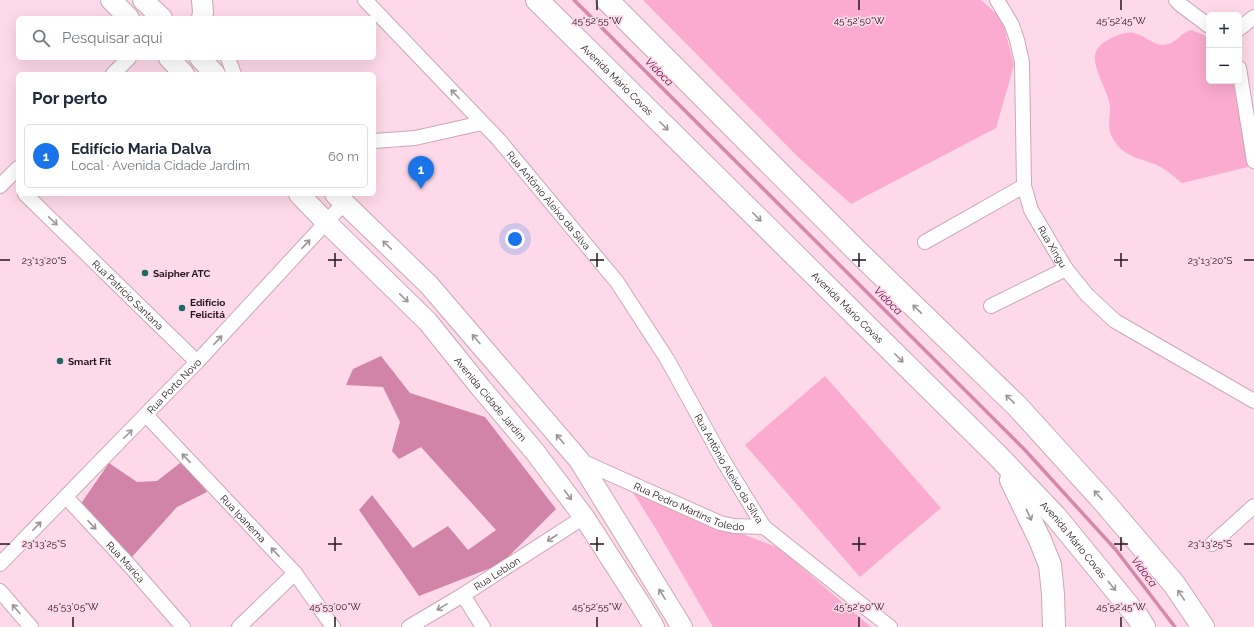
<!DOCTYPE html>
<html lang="pt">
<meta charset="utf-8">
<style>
body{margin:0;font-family:Raleway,sans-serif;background:#f6f6f7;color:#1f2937}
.controls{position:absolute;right:12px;top:12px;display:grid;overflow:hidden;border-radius:6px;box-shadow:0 4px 16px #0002}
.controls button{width:36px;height:36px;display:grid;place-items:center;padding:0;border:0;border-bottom:1px solid #e0e1e3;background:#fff;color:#1f2937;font:20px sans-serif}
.you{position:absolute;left:515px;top:239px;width:14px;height:14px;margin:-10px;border:3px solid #fff;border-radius:50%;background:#1a73e8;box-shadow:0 0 0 6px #1a73e833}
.badge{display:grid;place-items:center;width:26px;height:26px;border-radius:50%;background:#1a73e8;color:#fff;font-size:13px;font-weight:700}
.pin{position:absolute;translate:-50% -33px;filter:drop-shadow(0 1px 2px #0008)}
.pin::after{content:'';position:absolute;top:21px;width:14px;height:12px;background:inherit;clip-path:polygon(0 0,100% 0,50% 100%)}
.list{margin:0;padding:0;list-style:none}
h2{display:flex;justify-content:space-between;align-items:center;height:52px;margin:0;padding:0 16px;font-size:17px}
h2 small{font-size:13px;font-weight:400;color:#747a83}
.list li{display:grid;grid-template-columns:26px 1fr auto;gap:12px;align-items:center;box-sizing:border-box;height:64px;margin:0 8px 8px;padding:0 8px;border:1px solid #e0e1e3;border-radius:6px}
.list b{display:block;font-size:15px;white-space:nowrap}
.list p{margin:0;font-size:13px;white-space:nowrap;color:#747a83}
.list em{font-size:13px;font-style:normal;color:#747a83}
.icon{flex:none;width:22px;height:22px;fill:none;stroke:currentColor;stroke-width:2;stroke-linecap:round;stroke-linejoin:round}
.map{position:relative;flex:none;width:1254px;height:627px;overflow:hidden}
.search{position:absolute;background:#fff;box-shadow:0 4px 16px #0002;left:16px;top:16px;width:360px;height:44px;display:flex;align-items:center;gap:10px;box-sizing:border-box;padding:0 14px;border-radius:6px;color:#747a83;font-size:15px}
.panel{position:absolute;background:#fff;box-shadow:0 4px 16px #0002;left:16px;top:72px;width:360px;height:124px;border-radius:6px}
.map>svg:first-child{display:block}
.green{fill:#fbabd0}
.forest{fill:#d283a8}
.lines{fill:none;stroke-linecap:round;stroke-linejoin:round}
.stream{stroke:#d687ac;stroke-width:3.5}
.minor-casing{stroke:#cba8b7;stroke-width:16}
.secondary-casing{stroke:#cba8b7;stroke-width:22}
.motorway-casing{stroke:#cba8b7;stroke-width:24}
.minor{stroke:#fff;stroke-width:14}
.secondary{stroke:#fff;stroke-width:20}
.motorway{stroke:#fff;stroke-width:22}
.oneway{stroke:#9c9699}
.ticks{fill:none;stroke:#23161c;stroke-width:1.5}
.poi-dot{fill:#1d6966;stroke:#fed9e9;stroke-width:1.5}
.labels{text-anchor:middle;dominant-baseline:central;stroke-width:3.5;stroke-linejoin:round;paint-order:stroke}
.street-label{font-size:10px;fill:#23161c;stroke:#fed9e9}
.poi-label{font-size:10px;font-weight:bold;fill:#23161c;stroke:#fed9e9;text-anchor:start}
.water-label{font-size:11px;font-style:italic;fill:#660340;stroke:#fed9e9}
.ticks-label{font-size:10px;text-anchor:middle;fill:#23161c;stroke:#fed9e9;stroke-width:3.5;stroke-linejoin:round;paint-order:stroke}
</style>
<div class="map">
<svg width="1254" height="627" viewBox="0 0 1254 627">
<rect width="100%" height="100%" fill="#fed9e9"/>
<g class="green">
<path d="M 643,0 L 981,0 L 1002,19 L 1014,65 L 996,128 L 851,204 L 798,157 Z"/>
<path d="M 1191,30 L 1204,35 L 1209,38 L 1209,81 L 1234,81 L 1235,95 L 1249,163 L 1248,167 L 1182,183 C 1174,177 1166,169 1157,165 C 1145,160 1131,158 1121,149 C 1116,144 1112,139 1110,132 C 1107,122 1112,111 1109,101 C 1106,89 1093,67 1095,55 C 1096,48 1103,42 1108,40 C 1116,36 1125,31 1134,33 C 1147,36 1155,48 1168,44 C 1177,42 1182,32 1191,30 Z"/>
<path d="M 825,376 L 941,508 L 860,577 L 745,445 Z"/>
<path d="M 632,491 L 779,548 L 871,627 L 713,627 L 656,529 Z"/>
</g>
<g class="forest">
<path d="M 381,356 L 410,393 L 485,417 L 556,509 L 501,564 L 419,596 L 359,510 L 372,495 L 413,548 L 448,526 L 468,550 L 496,530 L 421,447 L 399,459 L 392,451 L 400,422 L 383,387 L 346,385 L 353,369 Z"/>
<path d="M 184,460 L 207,492 L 177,507 L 131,558 L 80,505 L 109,463 L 137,482 L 157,481 Z"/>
</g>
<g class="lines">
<path class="stream" d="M 574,0 L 1024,449 L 1116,550 L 1175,627"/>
<defs>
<g id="minor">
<path id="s1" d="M 365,0 L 499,140 L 617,282 L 667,359 L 724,462 L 764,527"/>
<path id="s2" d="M 997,0 L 1012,25 L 1017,40 L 1022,62 L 1024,186 L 1031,210 L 1066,269 L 1087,295 L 1115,321 L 1254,401"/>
<path d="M 1176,0 L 1181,5 L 1209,26"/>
<path d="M 1239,29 L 1254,17"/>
<path d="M 228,58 L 234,74"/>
<path d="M 1239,68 L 1254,161"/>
<path d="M 113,74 L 129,58"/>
<path d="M 374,141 L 415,138 L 482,123"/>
<path d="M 0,186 L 18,168"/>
<path id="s3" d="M 25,194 L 197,362"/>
<path d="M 925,242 L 1024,186"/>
<path d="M 991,306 L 1066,269"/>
<path id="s4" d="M 146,415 L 295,573 L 333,627"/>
<path id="s5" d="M 579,460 L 720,523 L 734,526 L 764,527 L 890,627"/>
<path id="s6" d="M 66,497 L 130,566 L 183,627"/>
<path d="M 1212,544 L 1254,506"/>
<path id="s7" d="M 0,564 L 197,362 L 344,203"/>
<path d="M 0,591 L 31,627"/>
<path d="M 463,595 L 483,627"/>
<path d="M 239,627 L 295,573"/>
<path id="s8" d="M 409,627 L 463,595 L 584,517"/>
</g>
<g id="secondary">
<path d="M 111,0 L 129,18"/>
<path d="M 143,0 L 162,18"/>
<path d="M 202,0 L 203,12 L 202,18"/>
<path d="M 169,58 L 184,74"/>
<path d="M 200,58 L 215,74"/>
<path id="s9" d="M 299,194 L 326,222 L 428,322 L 481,388 L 535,452 L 584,517 L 642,607 L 654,627"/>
<path d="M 335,194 L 429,285 L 579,460 L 682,627"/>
</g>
<g id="motorway">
<path id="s10" d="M 537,0 L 998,456 L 1056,517 L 1137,616 L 1144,627"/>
<path d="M 607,0 L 857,251 L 1017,406 L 1105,503 L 1174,584 L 1203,627"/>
<path d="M 1011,480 L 1040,540 L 1050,565 L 1053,594 L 1054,627"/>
</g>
</defs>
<use href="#minor" class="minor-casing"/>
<use href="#secondary" class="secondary-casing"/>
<use href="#motorway" class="motorway-casing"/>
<use href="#minor" class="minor"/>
<use href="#secondary" class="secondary"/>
<use href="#motorway" class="motorway"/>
</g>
<defs><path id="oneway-shaft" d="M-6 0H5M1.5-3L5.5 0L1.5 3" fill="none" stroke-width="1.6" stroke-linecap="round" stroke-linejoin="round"/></defs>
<g class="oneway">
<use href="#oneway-shaft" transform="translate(455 94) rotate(-134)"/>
<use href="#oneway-shaft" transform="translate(664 126) rotate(45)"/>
<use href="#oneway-shaft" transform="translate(757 217) rotate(45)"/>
<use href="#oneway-shaft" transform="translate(53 221) rotate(44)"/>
<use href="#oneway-shaft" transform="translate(306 244) rotate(-47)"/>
<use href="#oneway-shaft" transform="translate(387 245) rotate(-136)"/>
<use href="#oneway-shaft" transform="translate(404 298) rotate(44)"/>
<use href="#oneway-shaft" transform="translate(917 309) rotate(-136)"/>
<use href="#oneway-shaft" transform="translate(476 339) rotate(-131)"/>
<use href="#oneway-shaft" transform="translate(218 340) rotate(-47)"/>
<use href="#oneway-shaft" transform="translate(899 358) rotate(45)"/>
<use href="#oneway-shaft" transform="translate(1010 399) rotate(-136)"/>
<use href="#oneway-shaft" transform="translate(128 434) rotate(-45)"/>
<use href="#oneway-shaft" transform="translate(560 439) rotate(-131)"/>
<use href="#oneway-shaft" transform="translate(186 458) rotate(-133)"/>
<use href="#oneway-shaft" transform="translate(568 495) rotate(53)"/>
<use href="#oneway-shaft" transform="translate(1098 495) rotate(-132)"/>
<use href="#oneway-shaft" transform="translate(1029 515) rotate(65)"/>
<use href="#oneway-shaft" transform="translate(92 525) rotate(47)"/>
<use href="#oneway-shaft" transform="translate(37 526) rotate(-46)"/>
<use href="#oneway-shaft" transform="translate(552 538) rotate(147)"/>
<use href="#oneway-shaft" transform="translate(275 552) rotate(-133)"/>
<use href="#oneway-shaft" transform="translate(1112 586) rotate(51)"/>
<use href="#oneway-shaft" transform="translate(662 594) rotate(-122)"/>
<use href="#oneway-shaft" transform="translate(1181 595) rotate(-124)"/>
<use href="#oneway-shaft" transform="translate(442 607) rotate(149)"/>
<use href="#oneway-shaft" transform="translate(16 609) rotate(-131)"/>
</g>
<path class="ticks" d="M 597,0 L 597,10M 859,0 L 859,10M 1121,0 L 1121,10M 335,253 L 335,267M 597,253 L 597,267M 859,253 L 859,267M 1121,253 L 1121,267M 0,260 L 10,260M 328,260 L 342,260M 590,260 L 604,260M 852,260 L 866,260M 1114,260 L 1128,260M 1244,260 L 1254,260M 335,537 L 335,551M 597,537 L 597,551M 859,537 L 859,551M 1121,537 L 1121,551M 0,544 L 10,544M 328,544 L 342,544M 590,544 L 604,544M 852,544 L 866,544M 1114,544 L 1128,544M 1244,544 L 1254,544M 73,617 L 73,627M 335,617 L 335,627M 597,617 L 597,627M 859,617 L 859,627M 1121,617 L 1121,627"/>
<g class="poi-dot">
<circle cx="145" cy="273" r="4"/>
<circle cx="182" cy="308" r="4"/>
<circle cx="60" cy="361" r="4"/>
</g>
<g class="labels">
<g class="street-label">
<text stroke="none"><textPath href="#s10" startOffset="113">Avenida Mário Covas</textPath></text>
<text stroke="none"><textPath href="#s1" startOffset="272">Rua Antônio Aleixo da Silva</textPath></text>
<text stroke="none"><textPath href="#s2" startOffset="259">Rua Xingu</textPath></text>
<text stroke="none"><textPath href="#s3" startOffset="144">Rua Patrício Santana</textPath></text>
<text stroke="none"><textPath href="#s10" startOffset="437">Avenida Mário Covas</textPath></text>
<text stroke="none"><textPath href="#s7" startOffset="249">Rua Porto Novo</textPath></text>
<text stroke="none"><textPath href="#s9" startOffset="281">Avenida Cidade Jardim</textPath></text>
<text stroke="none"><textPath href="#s1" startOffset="596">Rua Antônio Aleixo da Silva</textPath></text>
<text stroke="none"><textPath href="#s5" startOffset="120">Rua Pedro Martins Toledo</textPath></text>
<text stroke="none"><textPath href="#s4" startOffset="142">Rua Ipanema</textPath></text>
<text stroke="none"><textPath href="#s10" startOffset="761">Avenida Mário Covas</textPath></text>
<text stroke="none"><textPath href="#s6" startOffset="88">Rua Marica</textPath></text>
<text stroke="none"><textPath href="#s8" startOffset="103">Rua Leblon</textPath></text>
</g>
<g class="poi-label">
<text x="153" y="273">Saipher ATC</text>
<text x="190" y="302">Edifício<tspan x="190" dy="12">Felicitá</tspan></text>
<text x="68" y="361">Smart Fit</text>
</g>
<g class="water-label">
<text transform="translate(659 72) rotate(45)">Vidoca</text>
<text transform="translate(888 301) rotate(45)">Vidoca</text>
<text transform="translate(1144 572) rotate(53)">Vidoca</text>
</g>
</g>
<g class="ticks-label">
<text x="597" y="24">45°52'55"W</text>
<text x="859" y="24">45°52'50"W</text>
<text x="1121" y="24">45°52'45"W</text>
<text x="44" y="264">23°13'20"S</text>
<text x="1210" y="264">23°13'20"S</text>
<text x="44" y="547">23°13'25"S</text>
<text x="1210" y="547">23°13'25"S</text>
<text x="73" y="610">45°53'05"W</text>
<text x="335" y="610">45°53'00"W</text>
<text x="597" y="610">45°52'55"W</text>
<text x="859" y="610">45°52'50"W</text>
<text x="1121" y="610">45°52'45"W</text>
</g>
</svg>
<div class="controls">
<button>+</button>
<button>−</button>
</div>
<div class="you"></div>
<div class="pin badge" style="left:421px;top:189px">1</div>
<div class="search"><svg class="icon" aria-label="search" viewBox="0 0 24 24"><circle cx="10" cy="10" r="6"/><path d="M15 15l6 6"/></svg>Pesquisar aqui</div>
<section class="panel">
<h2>Por perto<small></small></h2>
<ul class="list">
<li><span class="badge">1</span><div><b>Edifício Maria Dalva</b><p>Local · Avenida Cidade Jardim</p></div><em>60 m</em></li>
</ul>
</section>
</div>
